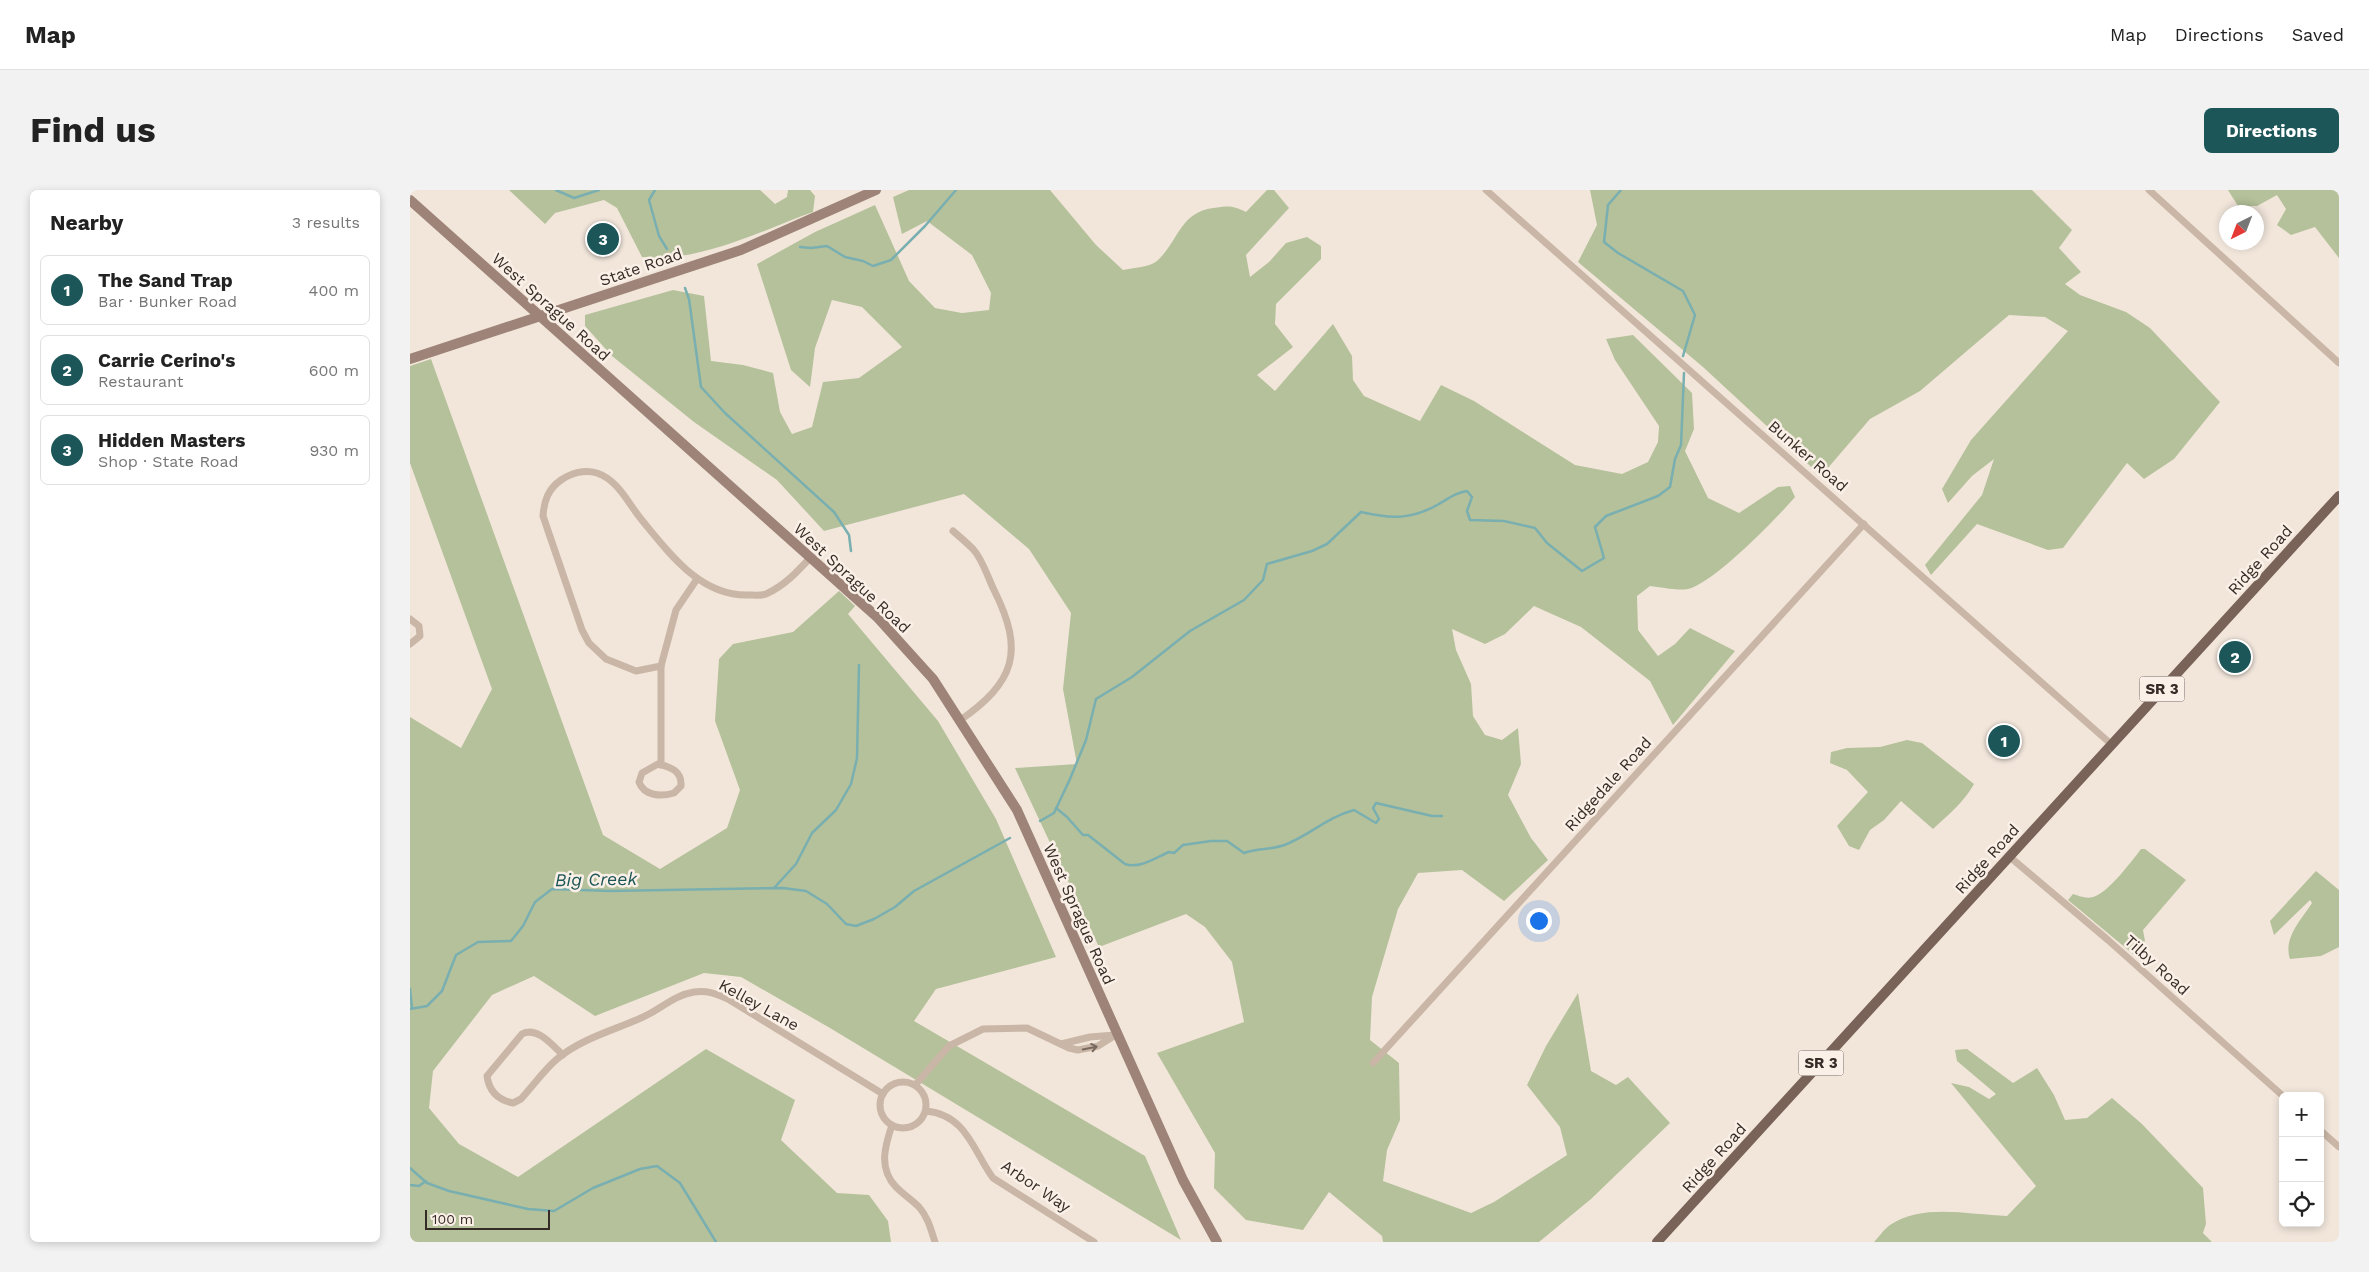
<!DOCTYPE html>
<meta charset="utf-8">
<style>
body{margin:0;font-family:"Work Sans",sans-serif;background:#f2f2f2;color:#222}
.controls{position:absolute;right:15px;bottom:15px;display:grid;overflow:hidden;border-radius:8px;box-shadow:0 2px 8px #0003}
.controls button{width:45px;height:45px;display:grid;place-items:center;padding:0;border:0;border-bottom:1px solid #e0e0e0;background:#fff;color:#222;font:25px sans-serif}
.compass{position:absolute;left:1809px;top:15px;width:45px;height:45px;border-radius:50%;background:#fff;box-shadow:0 2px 8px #0003;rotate:222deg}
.scale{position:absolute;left:15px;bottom:12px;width:125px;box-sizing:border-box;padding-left:5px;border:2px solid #362c27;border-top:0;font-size:14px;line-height:18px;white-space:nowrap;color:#362c27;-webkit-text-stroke:4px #faf0e7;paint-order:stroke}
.you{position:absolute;left:1128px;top:730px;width:18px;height:18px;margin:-12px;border:4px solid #fff;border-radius:50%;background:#1a73e8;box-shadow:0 0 0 8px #1a73e833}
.badge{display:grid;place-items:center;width:32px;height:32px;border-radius:50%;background:#1c5658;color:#fff;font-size:16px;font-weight:700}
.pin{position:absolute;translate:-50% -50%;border:2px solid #fff;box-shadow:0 1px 5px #0006}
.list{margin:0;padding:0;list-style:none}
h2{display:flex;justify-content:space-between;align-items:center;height:65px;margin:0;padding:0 20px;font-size:21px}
h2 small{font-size:16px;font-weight:400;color:#767676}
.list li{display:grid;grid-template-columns:32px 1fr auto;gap:15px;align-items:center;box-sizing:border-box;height:70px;margin:0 10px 10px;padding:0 10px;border:1px solid #e0e0e0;border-radius:8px}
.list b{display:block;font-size:19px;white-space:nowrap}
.list p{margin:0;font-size:16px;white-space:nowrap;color:#767676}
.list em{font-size:16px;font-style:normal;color:#767676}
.icon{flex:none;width:28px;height:28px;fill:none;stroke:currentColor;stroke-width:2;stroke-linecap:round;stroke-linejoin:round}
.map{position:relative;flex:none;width:1929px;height:1052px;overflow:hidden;border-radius:8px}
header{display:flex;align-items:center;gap:30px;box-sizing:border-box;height:70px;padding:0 25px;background:#fff;border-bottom:1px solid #e0e0e0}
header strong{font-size:24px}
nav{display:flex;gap:28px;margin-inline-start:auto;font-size:18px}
.intro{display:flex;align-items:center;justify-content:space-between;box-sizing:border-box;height:120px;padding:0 30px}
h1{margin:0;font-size:35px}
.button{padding:12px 22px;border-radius:8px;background:#1c5658;color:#fff;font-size:18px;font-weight:700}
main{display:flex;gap:30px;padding:0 30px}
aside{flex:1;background:#fff;border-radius:8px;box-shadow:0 2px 8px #0003}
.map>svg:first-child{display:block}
.green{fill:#b5c19a}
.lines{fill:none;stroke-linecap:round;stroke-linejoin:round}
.stream{stroke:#79afb0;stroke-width:2.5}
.street{stroke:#cab6a6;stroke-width:7}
.secondary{stroke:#9e8478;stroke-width:10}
.primary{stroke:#796258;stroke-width:10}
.oneway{stroke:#796a60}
.labels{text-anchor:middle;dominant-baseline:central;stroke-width:5;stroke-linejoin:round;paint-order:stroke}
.shield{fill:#faf0e7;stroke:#716761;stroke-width:1}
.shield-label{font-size:15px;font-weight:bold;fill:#362c27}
.street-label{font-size:16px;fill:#362c27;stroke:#faf0e7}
.water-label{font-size:18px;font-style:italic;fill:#1c5658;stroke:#faf0e7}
</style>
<header>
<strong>Map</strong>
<nav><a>Map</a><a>Directions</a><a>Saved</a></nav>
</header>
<div class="intro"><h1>Find us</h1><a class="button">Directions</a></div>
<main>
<aside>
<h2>Nearby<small>3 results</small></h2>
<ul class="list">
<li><span class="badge">1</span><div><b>The Sand Trap</b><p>Bar · Bunker Road</p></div><em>400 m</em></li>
<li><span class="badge">2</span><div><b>Carrie Cerino's</b><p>Restaurant</p></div><em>600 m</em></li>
<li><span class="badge">3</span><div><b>Hidden Masters</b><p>Shop · State Road</p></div><em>930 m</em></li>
</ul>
</aside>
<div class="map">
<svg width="1929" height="1052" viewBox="0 0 1929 1052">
<rect width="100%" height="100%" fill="#f2e6db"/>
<g class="green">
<path d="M 99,0 L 350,0 L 365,14 L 377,7 L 378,0 L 400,0 L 405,6 L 403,22 C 350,41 290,73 232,67 L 207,18 L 194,10 L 145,23 L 135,34 Z"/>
<path d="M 499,0 L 640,0 L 686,55 L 713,80 C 723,78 740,77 747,71 C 769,51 769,23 803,18 C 818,16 822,15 836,22 L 857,0 L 864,0 L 879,18 L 836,65 L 840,87 L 859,72 L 876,53 L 897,47 L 911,56 L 911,69 L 866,114 L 865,134 L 883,157 L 847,185 L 865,201 L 923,134 L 942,166 L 943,190 L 954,206 L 1010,231 L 1031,195 L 1064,211 L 1165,275 L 1212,284 L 1238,272 L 1248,252 L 1249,236 L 1205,170 L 1196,149 L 1223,145 L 1282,203 L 1284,239 L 1275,261 L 1298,308 L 1329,323 L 1368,297 L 1380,296 L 1385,307 C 1367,328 1304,393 1278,399 C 1267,401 1251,397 1240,396 L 1227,406 L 1228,440 L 1248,466 L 1265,454 L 1280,438 L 1325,461 L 1263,535 L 1240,491 L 1171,437 L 1124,416 L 1095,444 L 1075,454 L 1042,439 L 1046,460 L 1061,494 L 1063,526 L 1075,545 L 1092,550 L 1108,538 L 1111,574 L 1098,605 L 1121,648 L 1138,670 L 1094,711 L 1052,680 L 1008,683 L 988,719 L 962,807 L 960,850 L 989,873 L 990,930 L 977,960 L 973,991 L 1061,1023 L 1084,1012 L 1157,965 L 1150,937 L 1117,895 L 1136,856 L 1168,803 L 1181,881 L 1206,895 L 1218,887 L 1260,933 L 1181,1009 L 1129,1052 L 973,1052 L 972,1046 L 919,1002 L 893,1040 L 836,1030 L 804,998 L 805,963 L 747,863 L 834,832 L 822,772 L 795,737 L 776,724 L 689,757 L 605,578 L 667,574 L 653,499 L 661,423 L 619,359 L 554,304 L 414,341 L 367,290 L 284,232 L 202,166 L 175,136 L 175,125 L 263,100 L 294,106 L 301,171 L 333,175 L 363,183 L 370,222 L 382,244 L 402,237 L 413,192 L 449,188 L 492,157 L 452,117 L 422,110 L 405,158 L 400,197 L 381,180 L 347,74 L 405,42 L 465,15 L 499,91 L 525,118 L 552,123 L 579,120 L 581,103 L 562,65 L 517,31 L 492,44 L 483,7 Z"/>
<path d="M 1180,0 L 1622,0 L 1662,40 L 1649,58 L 1671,82 L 1655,94 L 1670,105 L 1716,122 L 1740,138 L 1810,212 L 1764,269 L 1734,289 L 1717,273 L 1653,358 L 1638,360 L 1567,334 L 1521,385 L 1515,375 L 1572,305 L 1584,269 L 1562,286 L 1538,313 L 1532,299 L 1561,250 L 1658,141 L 1635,127 L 1599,125 L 1510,201 L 1460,229 L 1411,286 L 1293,177 L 1168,72 L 1187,35 Z"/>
<path d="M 1818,0 L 1929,0 L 1929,68 L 1905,37 L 1881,45 L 1867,35 L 1876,19 L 1867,5 L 1847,16 L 1828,16 Z"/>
<path d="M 21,169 L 193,645 L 250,679 L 317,638 L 330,600 L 305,531 L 309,469 L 323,454 L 383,442 L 429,401 L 445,416 L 438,424 L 528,531 L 586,629 L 646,767 L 526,799 L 504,831 L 735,966 L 771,1050 L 420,838 L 331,787 L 294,783 L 185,826 L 124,786 L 82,805 L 23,881 L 19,918 L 49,954 L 108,987 L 296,859 L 385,910 L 371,950 L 427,1003 L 459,1005 L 478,1031 L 481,1052 L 0,1052 L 0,527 L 51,558 L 82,499 L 0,273 L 0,176 Z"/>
<path d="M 1497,550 L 1512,553 L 1564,594 C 1554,612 1539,624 1523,639 L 1491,611 L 1474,630 L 1460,640 L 1449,660 L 1439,656 L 1427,636 L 1458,602 L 1437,580 L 1420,573 L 1421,562 L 1437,558 L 1470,557 Z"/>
<path d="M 1731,659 L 1735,659 L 1776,690 L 1733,740 L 1735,751 L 1723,764 L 1658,710 L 1663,704 C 1670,706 1676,709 1683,707 C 1698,703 1721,672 1731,659 Z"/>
<path d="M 1906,681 L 1929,700 L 1929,757 L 1911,766 L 1880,769 C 1873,748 1891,730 1902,713 L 1900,710 L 1864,745 L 1860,731 Z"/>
<path d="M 1557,859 L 1603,893 L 1627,878 L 1644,905 L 1655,930 L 1677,928 L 1702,908 L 1732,934 L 1793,998 L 1796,1034 L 1793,1043 L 1802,1052 L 1464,1052 C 1469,1047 1474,1039 1480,1035 C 1513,1013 1559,1025 1597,1026 L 1626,996 L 1541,893 L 1559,897 L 1579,909 L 1586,904 L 1547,871 L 1545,860 Z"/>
</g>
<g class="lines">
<g class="stream">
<path d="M 146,0 L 164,8 L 189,0"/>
<path d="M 245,0 L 239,10 L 249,46 L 257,59"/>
<path d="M 1211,0 L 1198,15 L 1194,52 L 1208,63 L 1273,101 L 1285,125 L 1273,166"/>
<path d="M 390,57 L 401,58 L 417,56 L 435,67 L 453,71 L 463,76 L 481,70 L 515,36 L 546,0"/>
<path d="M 275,98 L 279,109 L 291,197 L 315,223 L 424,322 L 439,345 L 441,361"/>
<path d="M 646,618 L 657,627 L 673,645 L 678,645 L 715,674 C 730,679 745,668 759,662 L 764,663 L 773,655 L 801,651 L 817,651 L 834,663 C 849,658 863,660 877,654 C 901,644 918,627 944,620 L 966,633 L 969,629 L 963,618 L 966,613 L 1022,626 L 1032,626"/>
<path d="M 630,631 L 644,623 L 660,589 L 676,550 L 686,509 L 722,487 L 780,441 L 834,410 L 853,390 L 857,374 L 902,361 L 917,354 L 951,322 C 981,329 1001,330 1029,314 C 1039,308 1045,303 1057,301 L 1062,307 L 1057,321 L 1060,330 L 1094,331 L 1125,338 L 1137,353 L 1172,381 L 1194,368 L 1185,337 L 1196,326 L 1248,306 L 1260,297 L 1265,269 L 1271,255 L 1274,183"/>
<path d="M 364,698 L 386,674 L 402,643 L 426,620 L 441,594 L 447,568 L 449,475"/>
<path d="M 0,799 L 2,818"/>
<path d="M 0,819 L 17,816 L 32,801 L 46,765 L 68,752 L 101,751 L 113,736 L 125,712 L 142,699 L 200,701 L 373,698 L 396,701 L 417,714 L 436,734 L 446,736 L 464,729 L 485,717 L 504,701 L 600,648"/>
<path d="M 0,978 L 17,993 L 39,1001 L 118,1019 L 144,1021 L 183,998 L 230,979 L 247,976 L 270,993 L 306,1052"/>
<path d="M 0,995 L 9,996 L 16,991"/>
</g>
<g class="street">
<path d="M 1076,0 L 1701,554"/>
<path d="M 1739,0 L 1929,173"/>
<path d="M 543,341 C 550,347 557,353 563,359 C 573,370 578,388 584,400 C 615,462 605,492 549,531"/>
<path d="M 0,429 L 9,436 L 10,446 L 0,454"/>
<path d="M 251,476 L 226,481 L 196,469 L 179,453 L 172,440 L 133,326 C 134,311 138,299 151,290 C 161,283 175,279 187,283 C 208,290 218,313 231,329 C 259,363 290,406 338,405 C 343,405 351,406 356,404 C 374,396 387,382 400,368"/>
<path d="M 248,574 C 261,577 272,581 271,596 L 264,603 C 251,607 234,606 229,592 L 232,583 Z"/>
<path d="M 251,575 L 251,476 L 266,420 L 287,389"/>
<path d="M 1600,667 L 1698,750 L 1873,906"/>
<path d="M 651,854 L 680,847 L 705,845"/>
<path d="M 153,865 C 142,855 127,836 112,844 L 77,886 C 79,901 88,910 103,913 L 111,909 C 123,896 134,880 147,869 C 172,848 205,840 233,827 C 251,819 264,805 284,802 C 297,800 307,804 318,809 L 473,904"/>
<path d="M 963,873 L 1454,334"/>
<circle cx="493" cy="915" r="23"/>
<path d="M 506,894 L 539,856 L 573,839 L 617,838 L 659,858 L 668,860 L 688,856 L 707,844"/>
<path d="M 516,921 C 557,925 563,961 583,988 L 684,1052"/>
<path d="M 482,935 C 475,956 468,978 486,997 C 493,1004 502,1010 509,1017 C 518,1027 521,1040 525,1052"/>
<path d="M 1910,940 L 1929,957"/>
</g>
<g class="secondary">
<path d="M 0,10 L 467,427 L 523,489 L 607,620 L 773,990 L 807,1052"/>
<path d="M 0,169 L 331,60 L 466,0"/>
</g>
<path class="primary" d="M 1247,1052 L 1929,306"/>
</g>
<defs><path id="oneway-shaft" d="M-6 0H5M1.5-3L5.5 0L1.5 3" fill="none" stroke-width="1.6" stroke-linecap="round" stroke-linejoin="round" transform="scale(1.25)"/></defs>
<use class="oneway" href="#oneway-shaft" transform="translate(680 858) rotate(-12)"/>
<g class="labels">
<g class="shield">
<rect x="1729.5" y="486.5" width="45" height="25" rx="4"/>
<rect x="1388.5" y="860.5" width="45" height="25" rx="4"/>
</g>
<g class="shield-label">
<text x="1752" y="499">SR 3</text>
<text x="1411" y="873">SR 3</text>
</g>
<g class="street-label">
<text transform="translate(231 77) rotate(-19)">State Road</text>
<text transform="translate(141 117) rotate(42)">West Sprague Road</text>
<text transform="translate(1398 266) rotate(41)">Bunker Road</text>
<text transform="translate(1850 370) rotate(-48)">Ridge Road</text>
<text transform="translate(442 388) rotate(43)">West Sprague Road</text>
<text transform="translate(1198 594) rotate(-48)">Ridgedale Road</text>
<text transform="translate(1577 669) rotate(-48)">Ridge Road</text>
<text transform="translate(669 724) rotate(66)">West Sprague Road</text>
<text transform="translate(1747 775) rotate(42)">Tilby Road</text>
<text transform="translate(349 815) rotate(29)">Kelley Lane</text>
<text transform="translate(1304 968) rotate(-48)">Ridge Road</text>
<text transform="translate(626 996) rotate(34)">Arbor Way</text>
</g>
<g class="water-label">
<text transform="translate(186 689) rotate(-1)">Big Creek</text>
</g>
</g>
</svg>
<div class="controls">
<button>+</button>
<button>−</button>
<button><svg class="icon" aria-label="locate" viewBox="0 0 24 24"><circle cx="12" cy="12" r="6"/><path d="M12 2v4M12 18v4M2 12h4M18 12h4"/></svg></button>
</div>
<svg class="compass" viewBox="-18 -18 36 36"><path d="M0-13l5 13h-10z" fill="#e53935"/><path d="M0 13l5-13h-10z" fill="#767676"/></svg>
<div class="scale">100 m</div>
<div class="you"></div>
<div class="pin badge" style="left:1594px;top:551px">1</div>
<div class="pin badge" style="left:1825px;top:467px">2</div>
<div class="pin badge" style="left:193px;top:49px">3</div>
</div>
</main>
